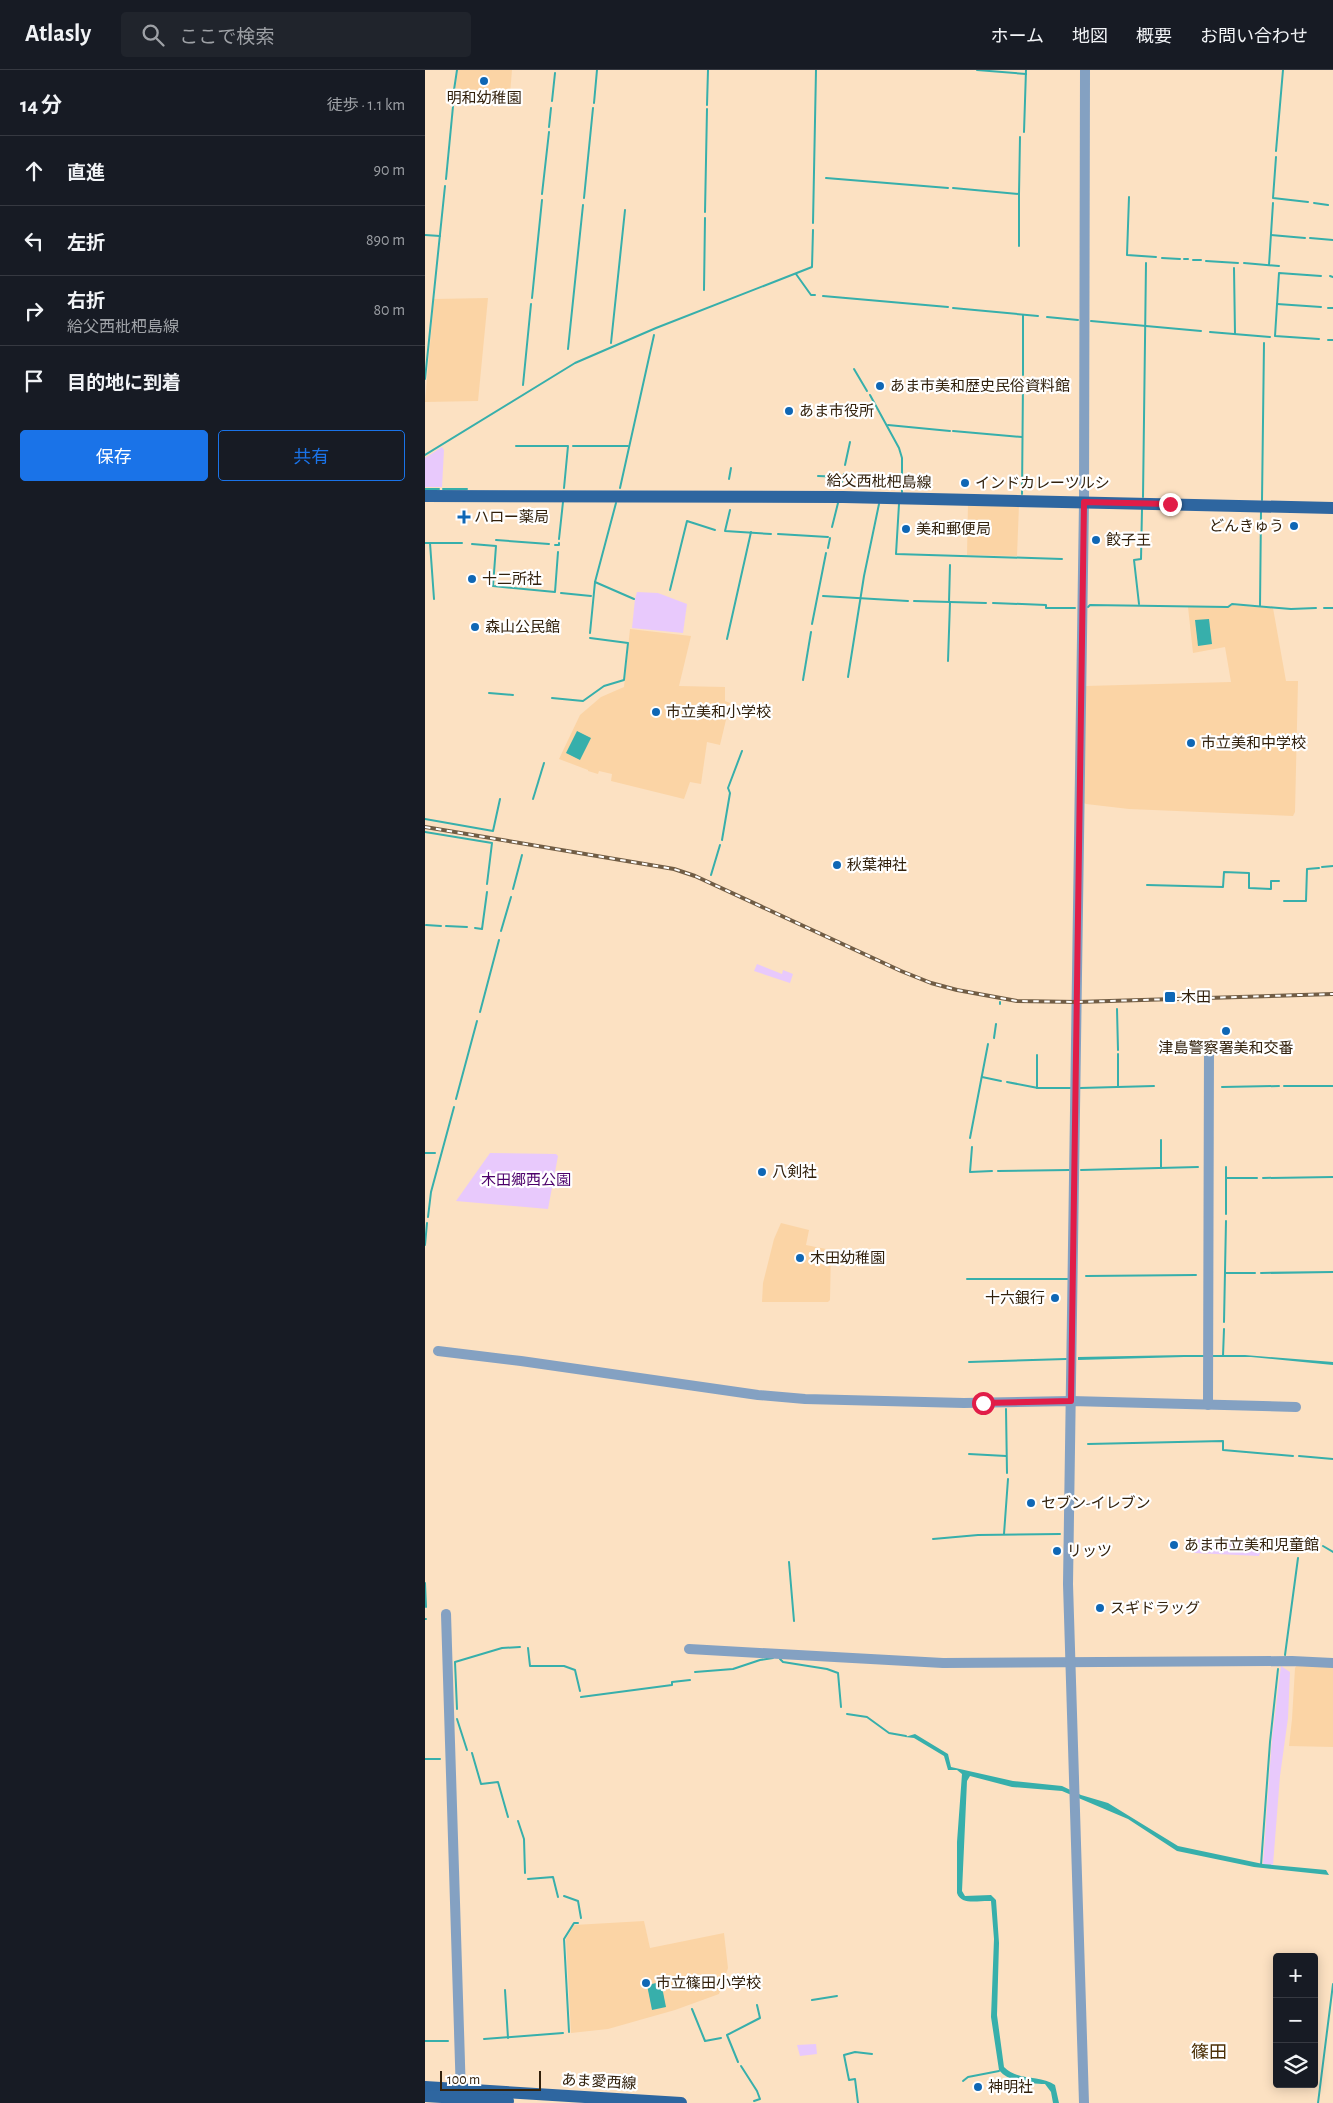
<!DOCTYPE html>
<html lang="ja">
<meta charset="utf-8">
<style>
body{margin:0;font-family:"Alegreya Sans","Noto Sans JP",sans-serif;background:#20242c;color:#f1f3f6}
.controls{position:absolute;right:15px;bottom:15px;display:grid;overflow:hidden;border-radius:5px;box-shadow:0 2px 12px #0003}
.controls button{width:45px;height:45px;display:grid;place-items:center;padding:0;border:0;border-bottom:1px solid #363941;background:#171b24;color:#f1f3f6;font:25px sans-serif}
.scale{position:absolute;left:15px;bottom:12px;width:101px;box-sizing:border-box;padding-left:5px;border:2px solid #32210c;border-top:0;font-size:14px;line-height:18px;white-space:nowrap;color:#32210c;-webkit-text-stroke:4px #fff;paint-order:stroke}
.stop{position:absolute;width:15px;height:15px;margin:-11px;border:4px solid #e11d48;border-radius:50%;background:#fff}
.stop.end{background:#e11d48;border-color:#fff;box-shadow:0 1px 5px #0008}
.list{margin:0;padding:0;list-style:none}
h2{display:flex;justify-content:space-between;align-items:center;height:65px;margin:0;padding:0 20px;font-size:21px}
h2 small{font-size:16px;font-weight:400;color:#9ea1a6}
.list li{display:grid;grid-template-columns:32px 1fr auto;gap:15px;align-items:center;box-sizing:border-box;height:70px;padding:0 20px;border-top:1px solid #363941}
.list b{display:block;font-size:19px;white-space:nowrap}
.list p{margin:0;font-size:16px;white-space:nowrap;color:#9ea1a6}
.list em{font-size:16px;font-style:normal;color:#9ea1a6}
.actions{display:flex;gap:10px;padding:15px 20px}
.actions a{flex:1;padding:11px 0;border:1px solid #1a73e8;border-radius:5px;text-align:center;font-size:18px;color:#1a73e8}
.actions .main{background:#1a73e8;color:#fff}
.icon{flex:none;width:28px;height:28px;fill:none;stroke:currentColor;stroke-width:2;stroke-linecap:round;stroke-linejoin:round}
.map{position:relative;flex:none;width:908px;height:2033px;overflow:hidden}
header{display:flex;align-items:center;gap:30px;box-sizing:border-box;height:70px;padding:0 25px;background:#171b24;border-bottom:1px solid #363941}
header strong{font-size:24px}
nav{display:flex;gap:28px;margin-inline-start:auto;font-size:18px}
.search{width:350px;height:45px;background:#20242c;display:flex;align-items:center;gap:12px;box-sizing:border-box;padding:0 18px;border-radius:5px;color:#9ea1a6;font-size:19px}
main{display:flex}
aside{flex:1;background:#171b24}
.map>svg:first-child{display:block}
.built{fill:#fbd4a5}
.green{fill:#e8c9fc}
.water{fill:#37afab}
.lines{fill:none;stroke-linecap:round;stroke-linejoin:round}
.stream{stroke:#37afab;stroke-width:2}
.minor{stroke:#84a1c2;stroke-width:10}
.major{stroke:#2e66a0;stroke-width:12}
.rail-casing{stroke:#715d45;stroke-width:4}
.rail{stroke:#fff;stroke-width:2;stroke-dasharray:5.5;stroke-linecap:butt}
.route{stroke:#e11d48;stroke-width:6}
.poi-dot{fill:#0f67b5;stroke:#fff;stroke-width:2}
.labels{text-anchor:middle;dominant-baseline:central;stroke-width:4.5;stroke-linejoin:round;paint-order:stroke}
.poi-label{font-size:15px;fill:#32210c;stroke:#fff;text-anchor:start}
.street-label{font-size:15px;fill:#32210c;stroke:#fff}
.park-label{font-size:15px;fill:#4c016b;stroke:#fff}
.quarter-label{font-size:18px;fill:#4d3107;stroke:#fff}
</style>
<header>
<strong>Atlasly</strong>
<div class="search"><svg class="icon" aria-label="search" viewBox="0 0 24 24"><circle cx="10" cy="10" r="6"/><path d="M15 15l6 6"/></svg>ここで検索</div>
<nav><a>ホーム</a><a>地図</a><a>概要</a><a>お問い合わせ</a></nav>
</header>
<main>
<aside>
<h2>14 分<small>徒歩 · 1.1 km</small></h2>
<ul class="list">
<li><svg class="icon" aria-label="ahead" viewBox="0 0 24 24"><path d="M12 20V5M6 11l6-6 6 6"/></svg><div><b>直進</b></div><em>90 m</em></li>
<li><svg class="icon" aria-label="left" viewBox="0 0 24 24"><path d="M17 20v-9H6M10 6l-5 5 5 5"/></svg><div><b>左折</b></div><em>890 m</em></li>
<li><svg class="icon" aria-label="right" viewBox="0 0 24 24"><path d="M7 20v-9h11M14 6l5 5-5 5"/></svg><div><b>右折</b><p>給父西枇杷島線</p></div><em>80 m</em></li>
<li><svg class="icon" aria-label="arrive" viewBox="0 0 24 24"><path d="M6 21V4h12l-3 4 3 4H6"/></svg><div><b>目的地に到着</b></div></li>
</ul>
<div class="actions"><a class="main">保存</a><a>共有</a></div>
</aside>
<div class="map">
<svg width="908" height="2033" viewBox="0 0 908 2033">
<rect width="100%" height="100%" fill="#fce1c2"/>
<g class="built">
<path d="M 33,0 L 87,0 L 85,24 L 30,22 Z"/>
<path d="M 63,228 L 53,331 L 0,332 L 9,229 Z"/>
<path d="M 543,434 L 594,435 L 592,486 L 542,485 Z"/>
<path d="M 808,535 L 848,538 L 861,611 L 873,611 L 870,742 L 868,746 L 704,739 L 661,734 L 659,733 L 661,616 L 806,612 L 800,577 L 768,583 L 763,537 L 803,537 Z"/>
<path d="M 205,559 L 266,566 L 254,616 L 300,617 L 300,631 L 305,633 L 295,675 L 282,672 L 276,714 L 265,712 L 259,729 L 186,711 L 187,704 L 174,701 L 173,704 L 163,701 L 163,700 L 134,689 L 155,645 L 176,627 L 199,617 Z"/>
<path d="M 356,1153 L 384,1160 L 381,1175 L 406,1180 L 405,1230 L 403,1232 L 337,1232 L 338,1213 L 349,1169 Z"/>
<path d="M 872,1595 L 908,1597 L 908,1677 L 864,1676 L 867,1649 L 870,1598 Z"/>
<path d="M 219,1851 L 225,1878 L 299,1863 L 303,1898 L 294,1924 L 250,1940 L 183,1959 L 146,1963 L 141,1869 L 149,1855 Z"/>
</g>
<g class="green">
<path d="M 17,377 L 19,380 L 17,417 L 0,417 L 0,388 Z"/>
<path d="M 212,522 L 233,523 L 262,534 L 258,563 L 207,558 L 210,529 Z"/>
<path d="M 332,894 L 357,904 L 358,900 L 368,904 L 365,913 L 329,901 Z"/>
<path d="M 65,1083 L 131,1084 L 133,1086 L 123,1139 L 31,1131 Z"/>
<path d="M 770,1469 L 819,1472 L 839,1471 L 834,1486 L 769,1483 Z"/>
<path d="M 856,1596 L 865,1602 L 863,1648 L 855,1706 L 848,1795 L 838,1794 L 847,1668 Z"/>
<path d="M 391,1974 L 392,1984 L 375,1986 L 372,1975 Z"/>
</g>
<g class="water">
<path d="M 784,549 L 787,574 L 773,576 L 770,550 Z"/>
<path d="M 152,661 L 166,668 L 155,690 L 141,683 Z"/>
<path d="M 759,1285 L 820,1285 L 908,1292 L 908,1295 L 826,1287 L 759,1287 L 653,1290 L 653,1287 Z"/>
<path d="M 490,1664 L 523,1684 L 526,1697 L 588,1711 L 637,1716 L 656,1725 L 683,1733 L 753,1776 L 838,1794 L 901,1800 L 904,1805 L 829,1797 L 752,1781 L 703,1749 L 637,1721 L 587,1717 L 545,1706 L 542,1711 L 537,1821 L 540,1826 L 566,1825 L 571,1830 L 574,1873 L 572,1945 L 579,1997 C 592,2011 615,2005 630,2015 L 634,2033 L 628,2033 L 626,2022 L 620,2014 C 606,2013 584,2013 574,2000 L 566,1947 L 569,1869 L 566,1831 C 555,1830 536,1836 532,1823 L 532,1772 L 537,1704 L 532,1700 L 523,1700 L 519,1686 L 489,1668 L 480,1667 Z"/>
<path d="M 236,1912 L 241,1937 L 227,1940 L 222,1915 Z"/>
</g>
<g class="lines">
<g class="stream">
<path d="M 552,0 L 601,4"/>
<path d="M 29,20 L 32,0"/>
<path d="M 127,31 L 130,3"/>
<path d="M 169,33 L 172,0"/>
<path d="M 282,35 L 283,0"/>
<path d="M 124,57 L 126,38"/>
<path d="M 599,62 L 601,0"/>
<path d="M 851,81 L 858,0"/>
<path d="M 851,87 L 848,128 L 883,132"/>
<path d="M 401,108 L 523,118"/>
<path d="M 21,109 L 29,26"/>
<path d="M 528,118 L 594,124 L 594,176"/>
<path d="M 117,124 L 124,62"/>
<path d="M 594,124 L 595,67"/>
<path d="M 704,127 L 702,185 L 731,187"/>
<path d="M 159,128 L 168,38"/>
<path d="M 889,133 L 903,135"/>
<path d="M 280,142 L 282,39"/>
<path d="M 388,153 L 391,0"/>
<path d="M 0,165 L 15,166"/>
<path d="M 846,165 L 880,168"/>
<path d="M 885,168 L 908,170"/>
<path d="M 737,188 L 755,189"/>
<path d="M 759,189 L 763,189"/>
<path d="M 768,190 L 776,190"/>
<path d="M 781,191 L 813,193"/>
<path d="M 819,193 L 854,196"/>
<path d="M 844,195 L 848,133"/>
<path d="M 809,198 L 810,264"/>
<path d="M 371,204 L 386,225 L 390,225"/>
<path d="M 905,206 L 908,207"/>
<path d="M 279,220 L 280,148"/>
<path d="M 398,226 L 523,237"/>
<path d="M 107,228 L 117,130"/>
<path d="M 852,234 L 896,237"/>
<path d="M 528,238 L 613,246"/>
<path d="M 903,238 L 908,238"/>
<path d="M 622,247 L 653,250"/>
<path d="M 666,251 L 776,261"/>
<path d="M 785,262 L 845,267"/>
<path d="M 894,269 L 850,266 L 854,203 L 896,206"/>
<path d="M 903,270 L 908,270"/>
<path d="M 186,273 L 200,140"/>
<path d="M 143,279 L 158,135"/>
<path d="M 429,299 L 442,321"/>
<path d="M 598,305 L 598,245"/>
<path d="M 0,309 L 20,116"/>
<path d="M 98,315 L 106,234"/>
<path d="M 445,325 L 474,378 L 477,388 L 477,422"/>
<path d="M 463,355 L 525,361"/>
<path d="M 528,361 L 597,367"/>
<path d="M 91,376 L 143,376 L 139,418"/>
<path d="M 148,376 L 203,376"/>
<path d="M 0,385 L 150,293 L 231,258 L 387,197 L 388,160"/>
<path d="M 420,395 L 425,372"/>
<path d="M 393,406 L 418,407"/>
<path d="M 304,409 L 306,398"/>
<path d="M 417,412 L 419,404"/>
<path d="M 195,418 L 229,265"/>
<path d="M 0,419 L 14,419"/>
<path d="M 18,419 L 42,419"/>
<path d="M 597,424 L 598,312"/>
<path d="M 718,427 L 721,193"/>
<path d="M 837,430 L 839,273"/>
<path d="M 474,434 L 471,484 L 637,489"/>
<path d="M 305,440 L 300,461 L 346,464"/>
<path d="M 407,457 L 413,433"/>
<path d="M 353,464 L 403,467"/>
<path d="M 134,469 L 138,432"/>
<path d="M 71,470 L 124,474"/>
<path d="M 0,473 L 37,473"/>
<path d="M 5,473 L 9,529"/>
<path d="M 47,474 L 71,476 L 68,516 L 130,522 L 133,482"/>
<path d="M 130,475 L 134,475 L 134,473"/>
<path d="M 403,478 L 405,468"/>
<path d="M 170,512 L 209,529"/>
<path d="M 245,520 L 262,451 L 290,460"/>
<path d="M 136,523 L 166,526"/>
<path d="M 398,526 L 483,531"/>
<path d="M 489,531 L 561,533"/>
<path d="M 524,532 L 525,495"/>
<path d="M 568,533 L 621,535 L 621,538 L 650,538"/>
<path d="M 714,534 L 709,490 L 716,489 L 717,439"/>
<path d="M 835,536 L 836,441"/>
<path d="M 663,537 L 665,535 L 803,537 L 807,534 L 866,539 L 891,538"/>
<path d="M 899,538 L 908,538"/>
<path d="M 387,554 L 401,483"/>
<path d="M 165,563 L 170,512 L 191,433"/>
<path d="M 302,569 L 326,462"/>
<path d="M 523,591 L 525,532"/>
<path d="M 423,607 L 439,506 L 454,434"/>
<path d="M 378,610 L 386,562"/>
<path d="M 64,623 L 88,625"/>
<path d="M 127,628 L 158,631 L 179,616 L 199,610 L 203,573 L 165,568"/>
<path d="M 108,729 L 119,693"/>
<path d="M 0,749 L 68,761 L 75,729"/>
<path d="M 0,762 L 67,773 L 62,814"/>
<path d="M 297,770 L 305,723 L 303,718 L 317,681"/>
<path d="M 897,797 L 908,796"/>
<path d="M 286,805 L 295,775"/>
<path d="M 722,815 L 798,817 L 799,802 L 824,803 L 824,818 L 846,819 L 846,811 L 854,811"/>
<path d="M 88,819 L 97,785"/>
<path d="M 859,831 L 881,831 L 882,799 L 894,798"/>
<path d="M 1,855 L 16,856"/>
<path d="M 21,856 L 42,857"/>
<path d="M 50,858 L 57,859 L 62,822"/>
<path d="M 76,861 L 86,827"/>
<path d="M 575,934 L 575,932"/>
<path d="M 692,939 L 693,980"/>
<path d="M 55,942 L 74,870"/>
<path d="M 569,968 L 571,954"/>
<path d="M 693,984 L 693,1016"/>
<path d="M 557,1007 L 576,1011"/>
<path d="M 582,1012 L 613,1018 L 645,1018"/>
<path d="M 859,1016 L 908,1016"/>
<path d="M 797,1017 L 854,1016"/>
<path d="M 612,1018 L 612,985"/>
<path d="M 655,1018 L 729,1016"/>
<path d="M 31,1029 L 52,951"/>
<path d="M 545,1068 L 563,974"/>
<path d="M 736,1070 L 736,1098"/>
<path d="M 547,1077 L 545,1102 L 567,1101"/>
<path d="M 0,1083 L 10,1083"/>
<path d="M 656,1100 L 773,1097"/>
<path d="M 573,1101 L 644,1100"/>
<path d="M 802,1108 L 832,1108"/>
<path d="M 838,1108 L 908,1107"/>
<path d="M 801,1144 L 801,1097"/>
<path d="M 3,1147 L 6,1122 L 29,1037"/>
<path d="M 0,1175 L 2,1153"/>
<path d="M 800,1203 L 830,1203"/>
<path d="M 836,1203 L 908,1202"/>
<path d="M 661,1206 L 771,1205"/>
<path d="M 542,1209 L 643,1209"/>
<path d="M 799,1252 L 801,1151"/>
<path d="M 798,1286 L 799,1259"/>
<path d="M 544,1292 L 641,1289"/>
<path d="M 581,1339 L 582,1403"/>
<path d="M 663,1374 L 798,1371 L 798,1380 L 868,1386"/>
<path d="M 544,1384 L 581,1386"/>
<path d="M 874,1386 L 908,1389"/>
<path d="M 579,1464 L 583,1409"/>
<path d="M 508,1469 L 553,1465 L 635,1464"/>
<path d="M 898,1476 L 908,1482"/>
<path d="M 364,1492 L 369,1551"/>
<path d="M 0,1513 L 1,1537"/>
<path d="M 0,1549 L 1,1549"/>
<path d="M 103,1578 L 105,1596 L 139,1596 L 150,1600 L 155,1621"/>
<path d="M 860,1585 L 873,1488"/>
<path d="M 355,1589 L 358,1592 L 402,1599 L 413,1603 L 416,1637"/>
<path d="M 270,1602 L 308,1599 L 335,1590 L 348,1588"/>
<path d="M 156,1627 L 247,1615 L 247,1612 L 265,1610"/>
<path d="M 32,1639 L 30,1592 L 77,1578 L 95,1577"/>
<path d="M 422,1644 L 442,1647 L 464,1663 L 481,1666"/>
<path d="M 32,1649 L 42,1680"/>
<path d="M 47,1683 L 56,1714 L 73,1712 L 83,1747"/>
<path d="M 0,1689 L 15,1689"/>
<path d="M 93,1751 L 99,1769 L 100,1803"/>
<path d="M 836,1795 L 845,1672 L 853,1599"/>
<path d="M 103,1809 L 128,1807 L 133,1827"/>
<path d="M 139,1826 L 153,1831 L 156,1848"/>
<path d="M 80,1920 L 83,1968"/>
<path d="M 387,1930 L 412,1926"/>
<path d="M 267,1939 L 280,1971 L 296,1968"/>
<path d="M 144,1962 L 139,1869 L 149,1853 L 153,1853"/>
<path d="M 59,1969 L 138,1963"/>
<path d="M 0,1971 L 23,1971"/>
<path d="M 313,1992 L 302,1965 L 335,1948 L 332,1935"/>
<path d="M 316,1996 L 332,2021 L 335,2029 L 329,2031"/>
<path d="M 538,2011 L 543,2007 L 574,2001"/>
<path d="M 433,2033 L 430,2009 L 424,2010 L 419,1985 L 430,1982 L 447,1984"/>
<path d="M 893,2033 L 908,1914"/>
</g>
<g class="minor">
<path d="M 13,1281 L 96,1291 L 333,1325 L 380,1329 L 539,1333 L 646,1331 L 871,1337"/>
<path d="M 783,1335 L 784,975"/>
<path d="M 21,1544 L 36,2025"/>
<path d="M 264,1579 L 518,1593 L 867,1591 L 908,1593"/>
<path d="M 659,2033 L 643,1514 L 659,432 L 660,0"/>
</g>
<g class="major">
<path d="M 0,426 L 418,427 L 908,438"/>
<path d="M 0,2017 L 256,2033"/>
<path d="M 0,2026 L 83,2031"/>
</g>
<defs>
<path id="rail" d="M 0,757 L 249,799 L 270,806 L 476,901 L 506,913 L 532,920 L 592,931 L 652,932 L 908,924"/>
</defs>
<use href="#rail" class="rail-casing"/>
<use href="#rail" class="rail"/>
</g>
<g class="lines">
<path class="route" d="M 558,1333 L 646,1331 L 659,432 L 745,434"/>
</g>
<g class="poi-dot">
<circle cx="59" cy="11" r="5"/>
<circle cx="455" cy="316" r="5"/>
<circle cx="364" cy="341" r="5"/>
<circle cx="540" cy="413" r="5"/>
<path d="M36.5 439.5h5v5h5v5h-5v5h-5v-5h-5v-5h5z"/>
<circle cx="869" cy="456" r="5"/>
<circle cx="481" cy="459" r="5"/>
<circle cx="671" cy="470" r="5"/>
<circle cx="47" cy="509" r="5"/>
<circle cx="50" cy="557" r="5"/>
<circle cx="231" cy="642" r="5"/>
<circle cx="766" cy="673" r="5"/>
<circle cx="412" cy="795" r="5"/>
<rect x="739" y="921" width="12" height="12" rx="2.5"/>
<circle cx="801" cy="961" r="5"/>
<circle cx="337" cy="1102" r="5"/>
<circle cx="375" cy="1188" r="5"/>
<circle cx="630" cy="1228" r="5"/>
<circle cx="606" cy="1433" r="5"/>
<circle cx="749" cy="1475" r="5"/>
<circle cx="632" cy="1481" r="5"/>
<circle cx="675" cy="1538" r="5"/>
<circle cx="221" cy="1913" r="5"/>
<circle cx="553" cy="2017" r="5"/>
</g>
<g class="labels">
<g class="poi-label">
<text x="59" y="28" text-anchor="middle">明和幼稚園</text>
<text x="465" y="316">あま市美和歴史民俗資料館</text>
<text x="374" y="341">あま市役所</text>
<text x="550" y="413">インドカレーツルシ</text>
<text x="49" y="447">ハロー薬局</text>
<text x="859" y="456" text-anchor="end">どんきゅう</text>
<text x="491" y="459">美和郵便局</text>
<text x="681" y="470">餃子王</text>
<text x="57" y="509">十二所社</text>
<text x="60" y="557">森山公民館</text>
<text x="241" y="642">市立美和小学校</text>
<text x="776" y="673">市立美和中学校</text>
<text x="422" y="795">秋葉神社</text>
<text x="756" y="927">木田</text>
<text x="801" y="978" text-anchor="middle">津島警察署美和交番</text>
<text x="347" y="1102">八剣社</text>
<text x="385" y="1188">木田幼稚園</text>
<text x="620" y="1228" text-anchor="end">十六銀行</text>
<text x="616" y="1433">セブン-イレブン</text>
<text x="759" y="1475">あま市立美和児童館</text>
<text x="642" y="1481">リッツ</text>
<text x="685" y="1538">スギドラッグ</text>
<text x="231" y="1913">市立篠田小学校</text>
<text x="563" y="2017">神明社</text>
</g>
<g class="street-label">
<text transform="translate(454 412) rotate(1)">給父西枇杷島線</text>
<text transform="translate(174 2012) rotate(3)">あま愛西線</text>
</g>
<g class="park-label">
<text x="101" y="1110">木田郷西公園</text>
</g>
<g class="quarter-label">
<text x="784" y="1983">篠田</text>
</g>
</g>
</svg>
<div class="controls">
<button>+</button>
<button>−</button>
<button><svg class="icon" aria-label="layers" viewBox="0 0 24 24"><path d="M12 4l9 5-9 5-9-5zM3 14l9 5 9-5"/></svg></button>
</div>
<div class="scale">100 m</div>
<div class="stop" style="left:558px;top:1333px"></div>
<div class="stop end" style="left:745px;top:434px"></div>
</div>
</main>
